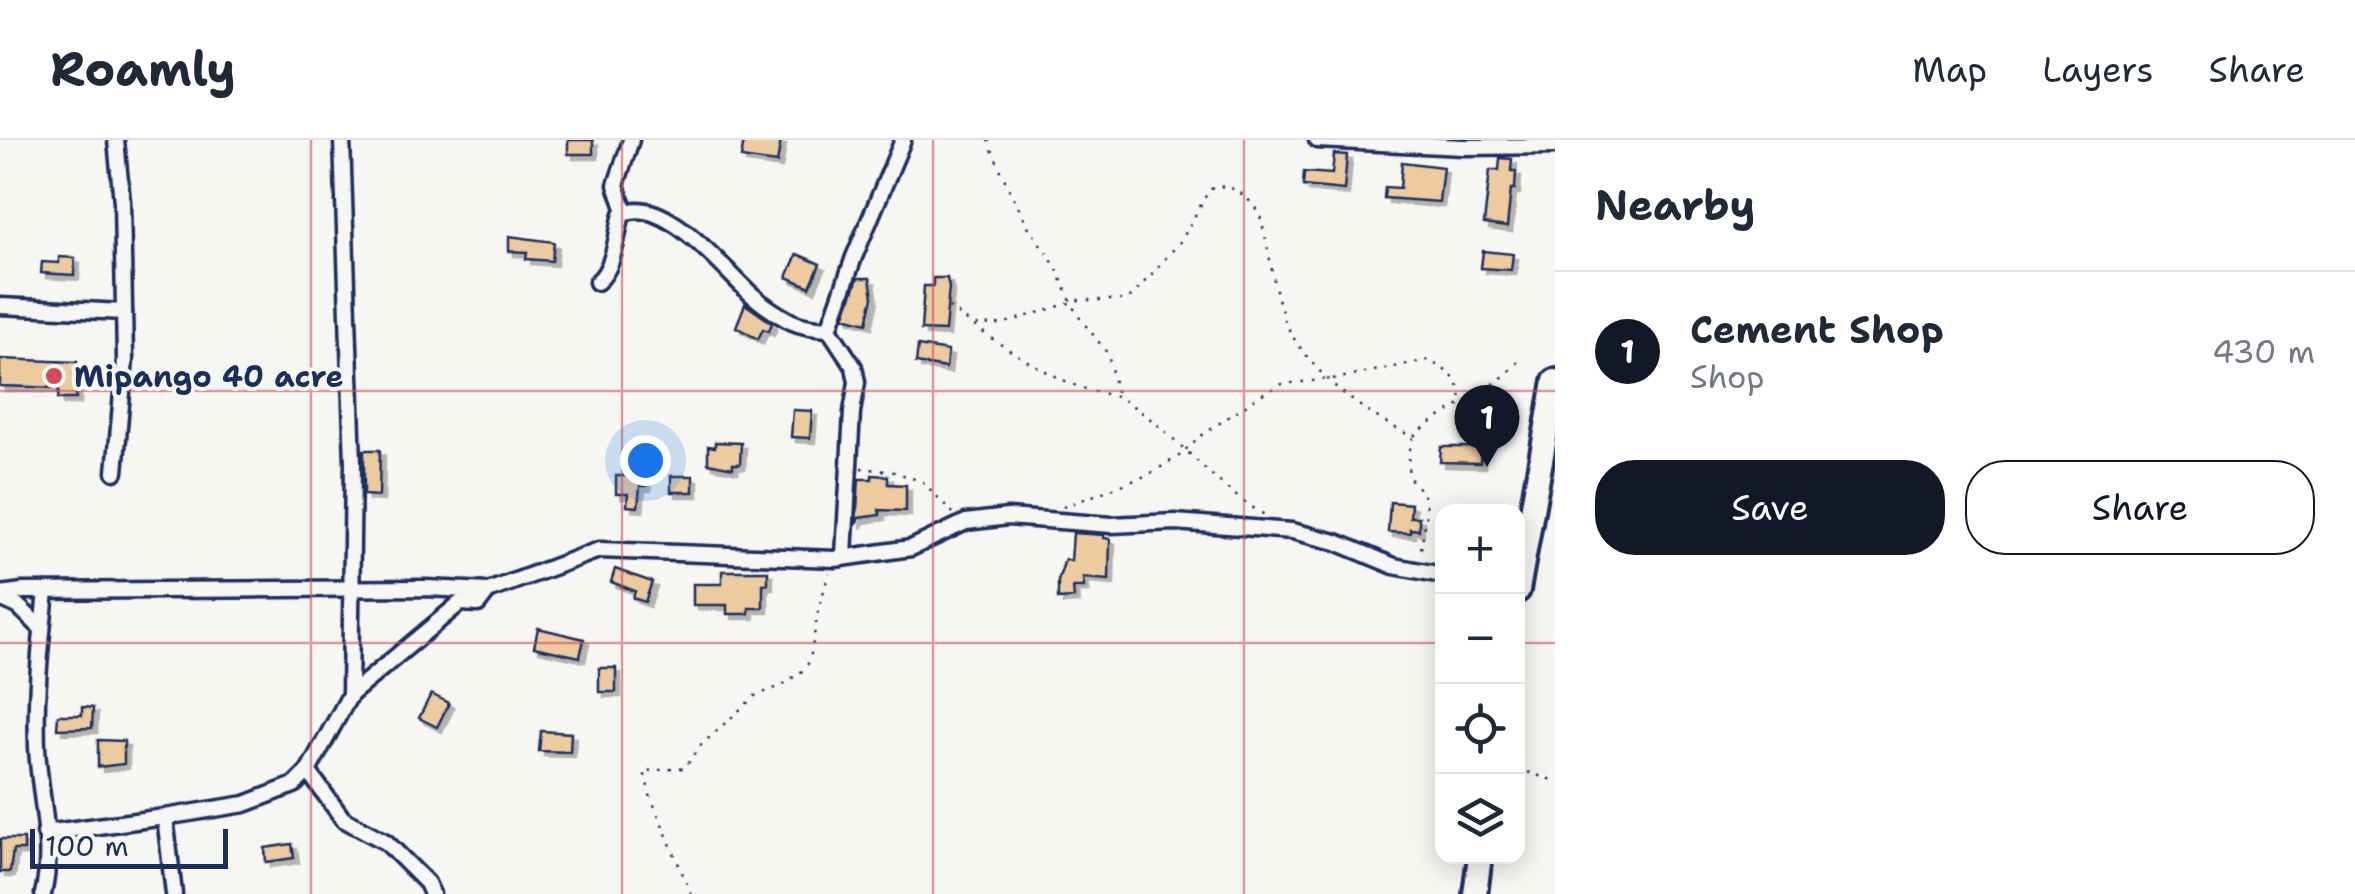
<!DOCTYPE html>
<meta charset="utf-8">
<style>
body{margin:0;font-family:"Shantell Sans",sans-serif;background:#f2f2f3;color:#1f2937}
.controls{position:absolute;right:30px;bottom:30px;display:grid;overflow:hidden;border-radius:20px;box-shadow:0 5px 25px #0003}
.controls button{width:90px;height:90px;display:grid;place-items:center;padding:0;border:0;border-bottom:2px solid #e0e1e3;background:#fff;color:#1f2937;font:50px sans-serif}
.scale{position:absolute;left:30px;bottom:25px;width:198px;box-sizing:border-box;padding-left:10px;border:5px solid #1b2f5e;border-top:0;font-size:28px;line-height:35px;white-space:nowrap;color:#1b2f5e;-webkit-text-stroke:8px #f6f6f2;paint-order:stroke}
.you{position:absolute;left:645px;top:320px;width:35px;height:35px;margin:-25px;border:8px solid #fff;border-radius:50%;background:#1a73e8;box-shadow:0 0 0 15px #1a73e833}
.badge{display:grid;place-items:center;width:65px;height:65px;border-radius:50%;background:#111827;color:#fff;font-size:32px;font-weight:700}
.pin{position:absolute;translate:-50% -82px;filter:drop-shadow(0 2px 5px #0008)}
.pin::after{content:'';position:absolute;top:52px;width:35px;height:30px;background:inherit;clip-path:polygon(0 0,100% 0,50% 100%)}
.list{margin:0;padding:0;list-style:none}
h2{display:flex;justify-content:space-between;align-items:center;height:130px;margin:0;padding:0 40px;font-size:42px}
h2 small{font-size:32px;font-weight:400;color:#747a83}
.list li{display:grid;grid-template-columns:65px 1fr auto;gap:30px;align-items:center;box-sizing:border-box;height:160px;padding:0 40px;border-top:2px solid #e0e1e3}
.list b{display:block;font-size:38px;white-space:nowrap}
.list p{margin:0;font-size:32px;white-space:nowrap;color:#747a83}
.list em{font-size:32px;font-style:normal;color:#747a83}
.actions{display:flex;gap:20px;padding:30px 40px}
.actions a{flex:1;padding:22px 0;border:2px solid #111827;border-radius:40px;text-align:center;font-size:35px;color:#111827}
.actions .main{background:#111827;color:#fff}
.icon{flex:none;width:55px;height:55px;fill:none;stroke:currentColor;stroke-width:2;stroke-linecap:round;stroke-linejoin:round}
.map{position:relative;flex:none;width:1555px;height:754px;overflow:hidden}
header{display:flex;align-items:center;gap:60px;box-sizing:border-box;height:140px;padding:0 50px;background:#fff;border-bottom:2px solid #e0e1e3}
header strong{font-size:48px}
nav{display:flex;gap:55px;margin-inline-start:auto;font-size:35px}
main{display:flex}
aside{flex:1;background:#fff}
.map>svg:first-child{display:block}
.building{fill:#eecb9f;stroke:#1b2f5e;stroke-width:2.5;filter:url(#shadow)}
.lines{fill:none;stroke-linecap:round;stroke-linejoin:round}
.minor-casing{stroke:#1b2f5e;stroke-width:21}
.trunk-casing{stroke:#1b2f5e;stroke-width:30}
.path{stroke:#1b2f5e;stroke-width:2.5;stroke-dasharray:2.5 8;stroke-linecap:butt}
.minor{stroke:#f6f6f2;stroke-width:14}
.trunk{stroke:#f6f6f2;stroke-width:22}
.grid{fill:none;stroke:#d1495b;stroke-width:2.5;stroke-opacity:0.55}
.poi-dot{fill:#d1495b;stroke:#f6f6f2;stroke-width:4}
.labels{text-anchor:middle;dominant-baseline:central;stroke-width:8;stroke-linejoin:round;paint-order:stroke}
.poi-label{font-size:30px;font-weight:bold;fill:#1b2f5e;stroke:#f6f6f2;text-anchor:start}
</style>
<header>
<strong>Roamly</strong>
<nav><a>Map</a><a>Layers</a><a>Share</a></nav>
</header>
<main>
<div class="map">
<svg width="1555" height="754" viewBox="0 0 1555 754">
<defs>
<filter id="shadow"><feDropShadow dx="5" dy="5" stdDeviation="0" flood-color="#0004"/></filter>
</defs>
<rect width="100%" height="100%" fill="#f6f6f2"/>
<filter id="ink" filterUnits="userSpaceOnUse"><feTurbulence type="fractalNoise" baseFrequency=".01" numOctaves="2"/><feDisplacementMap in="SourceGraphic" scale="20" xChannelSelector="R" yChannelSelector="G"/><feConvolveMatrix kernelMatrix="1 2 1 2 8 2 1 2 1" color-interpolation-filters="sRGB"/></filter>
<g filter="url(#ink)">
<g class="building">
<rect x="568" y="0" width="25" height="14"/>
<path d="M 744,0 L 781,0 L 777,23 L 741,18 Z"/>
<path d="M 1334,14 L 1347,15 L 1344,50 L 1303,46 L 1304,32 L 1332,34 Z"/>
<path d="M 1500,18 L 1512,19 L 1511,31 L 1516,31 L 1515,49 L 1511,49 L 1507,87 L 1484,84 L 1490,30 L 1499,30 Z"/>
<path d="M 1402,22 L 1443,27 L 1439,62 L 1384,58 L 1385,47 L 1400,48 Z"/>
<path d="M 509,96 L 554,102 L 552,121 L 526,119 L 527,112 L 509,111 Z"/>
<path d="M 1483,111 L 1513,114 L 1511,130 L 1481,128 Z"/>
<path d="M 797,114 L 820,124 L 810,147 L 787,137 Z"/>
<path d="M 59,117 L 75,118 L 74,135 L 41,133 L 42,122 L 59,123 Z"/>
<path d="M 858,138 L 870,138 L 873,157 L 867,183 L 844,177 Z"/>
<path d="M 933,138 L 947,138 L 949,147 L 945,191 L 921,190 L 924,146 L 933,146 Z"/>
<path d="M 745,164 L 772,183 L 769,191 L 763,189 L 758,199 L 736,187 Z"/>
<path d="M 918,206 L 948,211 L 946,228 L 916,223 Z"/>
<path d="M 0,219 L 77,222 L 76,259 L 58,259 L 59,248 L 0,246 Z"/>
<path d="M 793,270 L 812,271 L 810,298 L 791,297 Z"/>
<path d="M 715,302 L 741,303 L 740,324 L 733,324 L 733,328 L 708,323 L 708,306 L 715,307 Z"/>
<path d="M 1441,307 L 1481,307 L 1480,323 L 1440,322 Z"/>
<path d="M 364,310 L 380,310 L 379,356 L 364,355 Z"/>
<path d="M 872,335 L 888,336 L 888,344 L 906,345 L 906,371 L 879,370 L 880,375 L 859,378 L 856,383 L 859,339 L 872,339 Z"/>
<path d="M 616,336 L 646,336 L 646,346 L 640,346 L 638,367 L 627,366 L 628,354 L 616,354 Z"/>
<rect x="671" y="336" width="22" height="16"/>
<path d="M 1390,362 L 1411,364 L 1410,377 L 1419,377 L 1419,390 L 1410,389 L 1410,393 L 1388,392 Z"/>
<path d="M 1073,393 L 1104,395 L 1104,398 L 1110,399 L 1109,440 L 1083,438 L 1084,447 L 1073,447 L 1074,458 L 1058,459 L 1058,441 L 1065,419 L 1071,421 Z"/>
<path d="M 615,429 L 652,442 L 645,462 L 633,458 L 635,451 L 611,442 Z"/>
<path d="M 722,431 L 768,431 L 768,444 L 763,444 L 763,468 L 749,468 L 749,474 L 727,474 L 727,465 L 693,465 L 693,444 L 722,444 Z"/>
<path d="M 538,488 L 584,499 L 580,517 L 534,507 Z"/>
<rect x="599" y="528" width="17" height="24"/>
<path d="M 431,554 L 449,563 L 437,587 L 419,578 Z"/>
<path d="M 82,567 L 93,568 L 92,588 L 57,589 L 58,575 L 82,575 Z"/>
<path d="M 541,591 L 571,593 L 570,612 L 539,611 Z"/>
<path d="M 98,600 L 124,601 L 124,624 L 98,627 Z"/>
<path d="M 0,699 L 24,699 L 24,710 L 13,710 L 10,732 L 0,732 Z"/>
<path d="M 292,704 L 294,718 L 266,722 L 265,708 Z"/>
</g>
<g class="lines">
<defs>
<g id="minor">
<path d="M 342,0 L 353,323 L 350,555"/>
<path d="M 1317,0 L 1463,7 L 1555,6"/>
<path d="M 625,71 L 616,45 L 631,0"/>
<path d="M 597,142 C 615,128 616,95 622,74 C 663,52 724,130 751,154 C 762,164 777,174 790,181 C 803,187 815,188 829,189"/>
<path d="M 0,166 L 124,172"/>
<path d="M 115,332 L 125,219 L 122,62 L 116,0"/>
<path d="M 844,415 L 852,272 L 857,242 L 854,227 L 829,189 L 854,117 L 903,0"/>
<path d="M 0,454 L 23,451 L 426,448 L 488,451 L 599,410 L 835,419 L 911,408 L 966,382 L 1008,377 L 1111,385 L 1175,382 L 1292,391 L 1336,402 L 1394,426 L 1442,435"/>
<path d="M 0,458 L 18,466 L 42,489"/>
<path d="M 308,631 L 343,679 L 386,702 L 427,743 L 432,754"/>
<path d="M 45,693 L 165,677"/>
<path d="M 43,754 C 55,706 39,655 37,607 C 35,555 41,502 46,451"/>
<path d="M 174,754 L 165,677 L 245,664 L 294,645 L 308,631 L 350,555 L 460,463 L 478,464 L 488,451"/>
</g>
<g id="trunk">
<path d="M 1518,450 L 1555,241"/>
<path d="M 1475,754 L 1480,716"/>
</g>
</defs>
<use href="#minor" class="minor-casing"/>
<use href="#trunk" class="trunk-casing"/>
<g class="path">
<path d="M 988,0 L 1007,45 L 1028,86 L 1056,127 L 1076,173 L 1108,214 L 1117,256"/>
<path d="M 949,167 C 987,197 1028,224 1072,244 C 1088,252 1108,252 1123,260 C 1176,291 1211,345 1265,375"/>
<path d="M 976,185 L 1002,184 L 1079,160 L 1122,160 L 1132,156 L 1181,101 L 1209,50 C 1228,39 1249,56 1259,74 C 1262,80 1263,89 1265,96 C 1273,129 1276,171 1295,200 C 1324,244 1366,274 1413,297 C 1408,316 1402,340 1422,350 L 1427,371 L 1420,415"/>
<path d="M 1414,296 C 1447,267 1490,255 1518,222"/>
<path d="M 861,328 L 895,332 L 923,342 L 953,373"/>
<path d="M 1063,367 L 1148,335 L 1179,316 L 1198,298 L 1260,255 L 1282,244 L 1340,238 L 1428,220 C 1449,232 1463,239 1460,265"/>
<path d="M 1518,629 L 1555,641"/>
<path d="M 691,754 L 650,655 L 644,631 L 685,628 L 699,607 L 755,556 L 781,546 L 805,529 L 810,520 L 818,471 L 829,433"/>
</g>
<use href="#minor" class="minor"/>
<use href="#trunk" class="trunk"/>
</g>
</g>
<path class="grid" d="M 311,0 L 311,754M 622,0 L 622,754M 933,0 L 933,754M 1244,0 L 1244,754M 0,251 L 1555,251M 0,503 L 1442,503M 1518,503 L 1555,503"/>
<circle class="poi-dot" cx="54" cy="236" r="10"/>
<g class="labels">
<g class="poi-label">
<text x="74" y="236">Mipango 40 acre</text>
</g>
</g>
</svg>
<div class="controls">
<button>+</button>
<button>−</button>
<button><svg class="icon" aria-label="locate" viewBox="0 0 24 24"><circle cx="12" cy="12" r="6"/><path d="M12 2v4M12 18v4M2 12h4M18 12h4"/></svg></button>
<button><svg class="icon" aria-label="layers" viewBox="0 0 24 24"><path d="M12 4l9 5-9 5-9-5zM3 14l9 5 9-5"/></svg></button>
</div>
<div class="scale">100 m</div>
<div class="you"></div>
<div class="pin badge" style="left:1487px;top:327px">1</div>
</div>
<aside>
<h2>Nearby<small></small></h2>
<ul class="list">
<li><span class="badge">1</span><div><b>Cement Shop</b><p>Shop</p></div><em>430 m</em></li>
</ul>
<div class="actions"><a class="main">Save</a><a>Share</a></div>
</aside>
</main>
